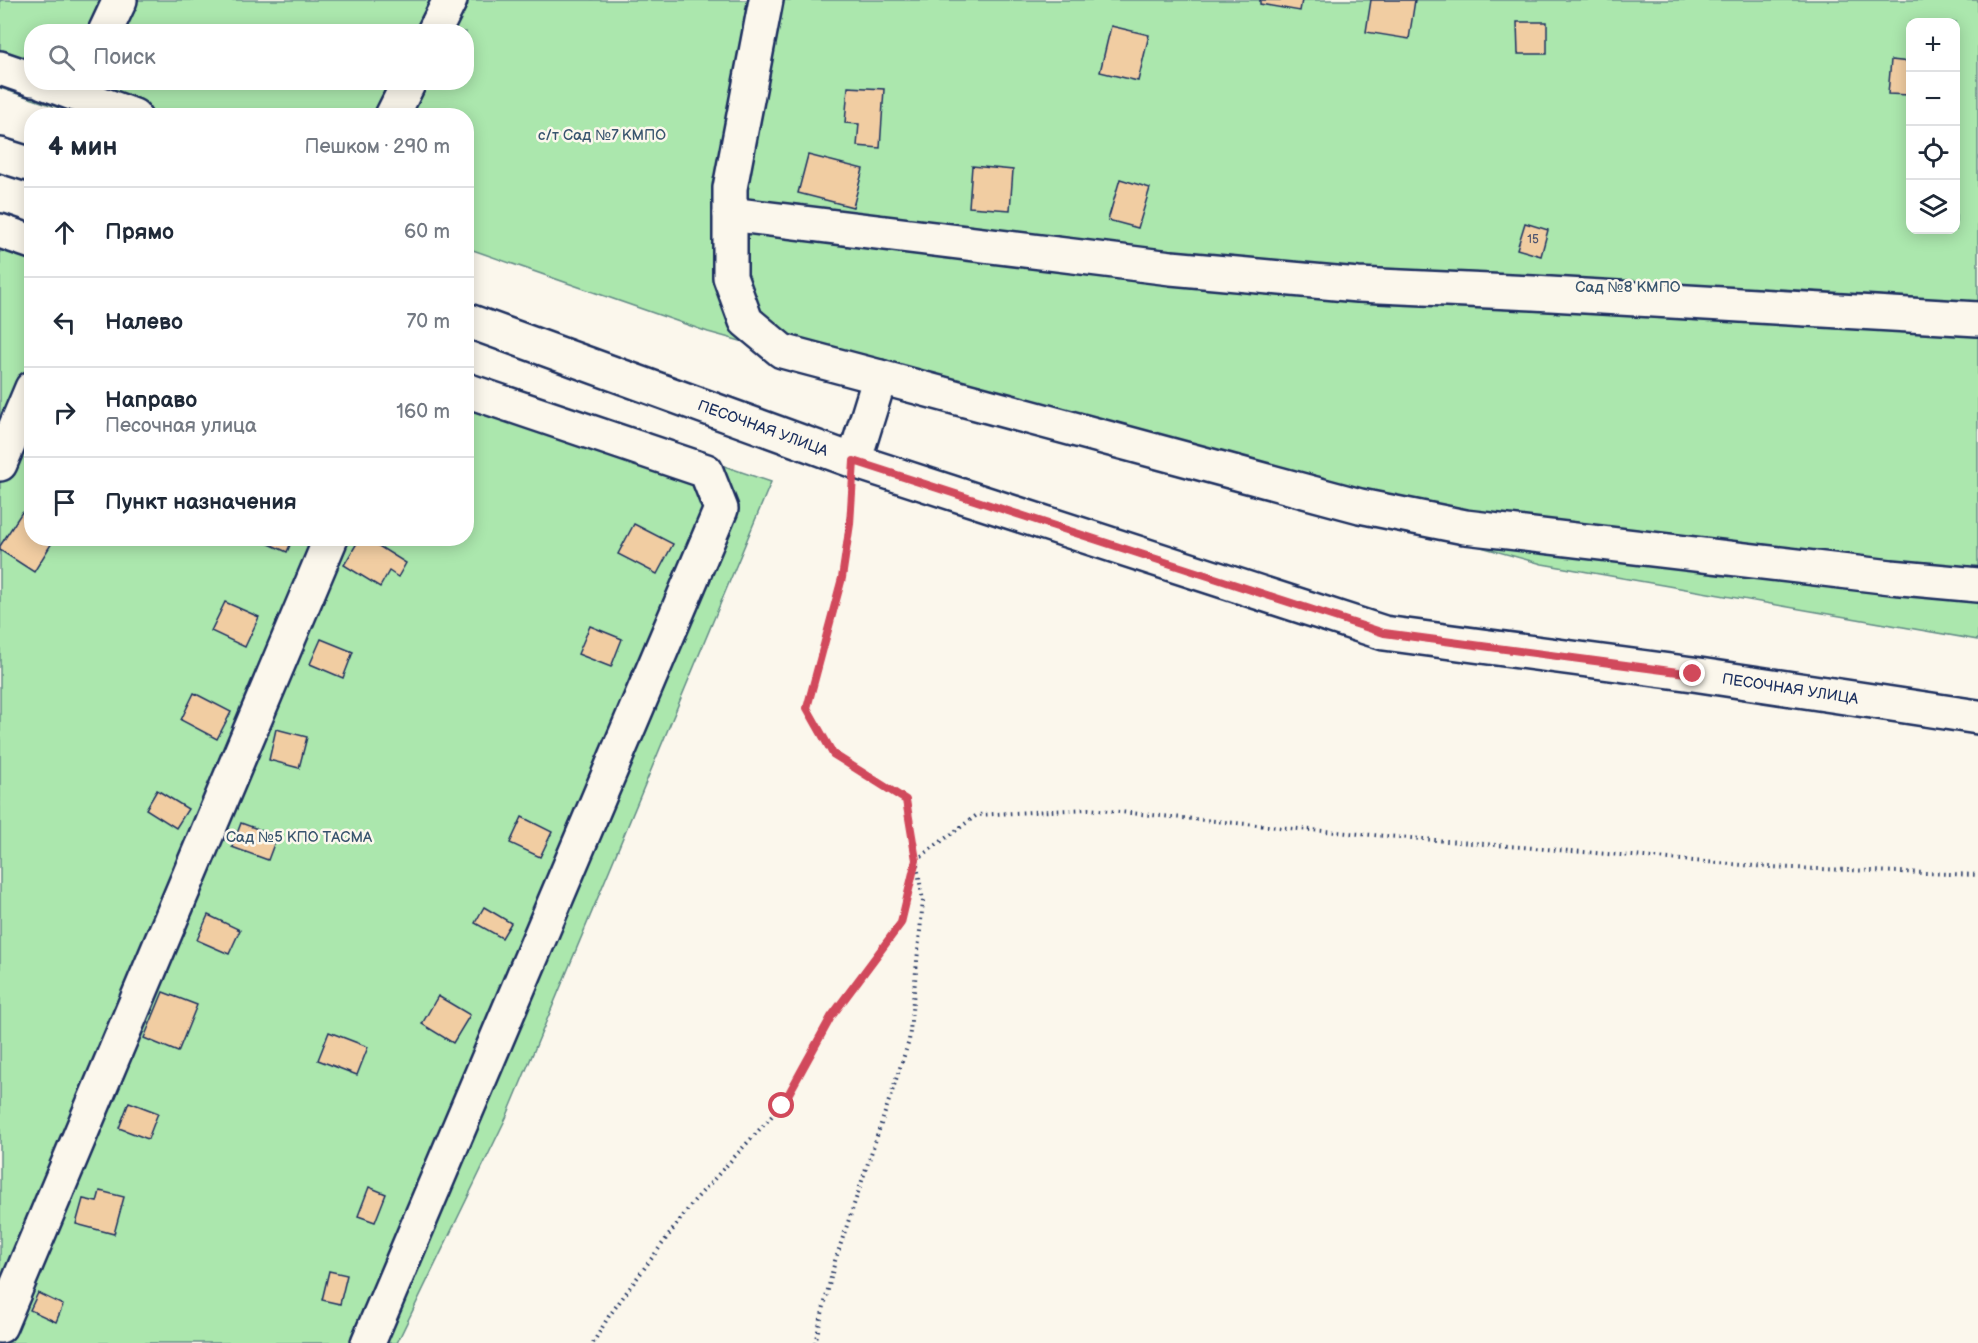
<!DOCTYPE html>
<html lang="ru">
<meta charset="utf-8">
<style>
body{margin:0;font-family:"Balsamiq Sans",sans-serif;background:#f6f6f7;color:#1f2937}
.controls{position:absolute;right:18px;top:18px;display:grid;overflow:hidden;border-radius:12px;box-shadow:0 3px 15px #0003}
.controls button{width:54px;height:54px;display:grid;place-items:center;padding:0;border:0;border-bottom:2px solid #e0e1e3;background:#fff;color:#1f2937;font:30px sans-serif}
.stop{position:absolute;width:18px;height:18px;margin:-14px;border:4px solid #d1495b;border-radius:50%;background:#fff}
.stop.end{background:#d1495b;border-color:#fff;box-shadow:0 2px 6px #0008}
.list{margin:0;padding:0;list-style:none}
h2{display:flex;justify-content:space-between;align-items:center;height:78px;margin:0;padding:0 24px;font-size:26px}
h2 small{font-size:20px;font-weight:400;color:#747a83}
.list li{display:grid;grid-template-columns:39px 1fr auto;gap:18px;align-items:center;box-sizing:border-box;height:90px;padding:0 24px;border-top:2px solid #e0e1e3}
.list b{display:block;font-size:22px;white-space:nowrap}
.list p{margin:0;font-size:20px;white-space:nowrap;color:#747a83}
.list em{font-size:20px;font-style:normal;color:#747a83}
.icon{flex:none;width:33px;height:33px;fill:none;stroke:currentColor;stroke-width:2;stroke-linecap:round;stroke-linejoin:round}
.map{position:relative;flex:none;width:1978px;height:1343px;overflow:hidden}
.search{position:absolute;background:#fff;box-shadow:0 3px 15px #0003;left:24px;top:24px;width:450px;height:66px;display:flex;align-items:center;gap:15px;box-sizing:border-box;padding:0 21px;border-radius:24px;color:#747a83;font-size:22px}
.panel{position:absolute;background:#fff;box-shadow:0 3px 15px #0003;left:24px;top:108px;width:450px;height:438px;border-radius:24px}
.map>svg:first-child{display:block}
.green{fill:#abe7ad;stroke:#638b86;stroke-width:1.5;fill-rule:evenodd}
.building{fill:#f1cda2;stroke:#1b2f5e;stroke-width:1.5}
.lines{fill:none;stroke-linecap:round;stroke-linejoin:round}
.minor-casing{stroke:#1b2f5e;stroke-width:38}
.major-casing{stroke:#1b2f5e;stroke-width:38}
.path{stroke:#1b2f5e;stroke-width:4;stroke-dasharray:1.5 4.5;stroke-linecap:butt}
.minor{stroke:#fbf7ec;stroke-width:33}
.major{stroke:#fbf7ec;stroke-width:33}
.route{stroke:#d1495b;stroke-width:8}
.labels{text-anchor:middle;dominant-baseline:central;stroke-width:5;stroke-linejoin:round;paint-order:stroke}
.number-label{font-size:12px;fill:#50566f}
.park-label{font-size:15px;fill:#38546e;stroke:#fbf7ec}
.street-label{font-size:15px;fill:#1b2f5e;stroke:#fbf7ec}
</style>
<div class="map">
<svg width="1978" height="1343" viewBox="0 0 1978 1343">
<rect width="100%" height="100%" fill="#fbf7ec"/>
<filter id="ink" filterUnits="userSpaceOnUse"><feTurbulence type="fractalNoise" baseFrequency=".0167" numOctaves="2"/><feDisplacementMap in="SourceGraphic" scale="12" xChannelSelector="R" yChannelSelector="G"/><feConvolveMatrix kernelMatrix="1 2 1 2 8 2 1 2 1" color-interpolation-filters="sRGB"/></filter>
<g filter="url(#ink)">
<g class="green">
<path d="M 0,0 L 1978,0 L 1978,640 L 1542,564 L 708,332 L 467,248 L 466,116 L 80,115 L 0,88 ZM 1910,22 L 1956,22 L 1956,230 L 1910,230 ZM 32,32 L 466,32 L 466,82 L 32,82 Z"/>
<path d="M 0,219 L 31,230 L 32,538 L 466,538 L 467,378 L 771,482 L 506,1118 L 397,1343 L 0,1343 Z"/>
</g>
<g class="building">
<path d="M 1260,0 L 1302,0 L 1300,11 L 1260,4 Z"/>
<path d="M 1371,0 L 1415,0 L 1409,39 L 1366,32 Z"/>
<path d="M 1517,22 L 1547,22 L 1547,54 L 1518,54 Z"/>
<path d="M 1111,26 L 1149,35 L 1138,81 L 1100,72 Z"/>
<path d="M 1891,60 L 1910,62 L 1910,95 L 1888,94 Z"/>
<path d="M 848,87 L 884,89 L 880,148 L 857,146 L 859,124 L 845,123 Z"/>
<path d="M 808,155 L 863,169 L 853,207 L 798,193 Z"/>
<path d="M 972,166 L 1013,170 L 1010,210 L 969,207 Z"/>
<path d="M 1120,179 L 1150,188 L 1138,228 L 1108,220 Z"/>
<path d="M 1525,223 L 1548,230 L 1541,256 L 1517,249 Z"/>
<path d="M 22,512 L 32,519 L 32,538 L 55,538 L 34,572 L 0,550 L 0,546 Z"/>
<path d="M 634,524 L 673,544 L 657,574 L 618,554 Z"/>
<path d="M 256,538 L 293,538 L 287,552 Z"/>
<path d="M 360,538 L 366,538 L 406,563 L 398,577 L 389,571 L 380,587 L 344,565 Z"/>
<path d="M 225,602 L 259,617 L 245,647 L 211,631 Z"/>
<path d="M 590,626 L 622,639 L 611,667 L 578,654 Z"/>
<path d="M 321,639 L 353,652 L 343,678 L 310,664 Z"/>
<path d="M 194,693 L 231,712 L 217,739 L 181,720 Z"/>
<path d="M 276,729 L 307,737 L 299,768 L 269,760 Z"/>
<path d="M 157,790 L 188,809 L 176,828 L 146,809 Z"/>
<path d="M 522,817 L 552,832 L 540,857 L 510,843 Z"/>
<path d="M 241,823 L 277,836 L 268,860 L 232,847 Z"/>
<path d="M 484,907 L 511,923 L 502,938 L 475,923 Z"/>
<path d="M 208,915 L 240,930 L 229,954 L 197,940 Z"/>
<path d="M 163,992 L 197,1005 L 178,1052 L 144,1038 Z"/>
<path d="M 438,996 L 470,1015 L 453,1043 L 422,1024 Z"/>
<path d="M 329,1032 L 368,1047 L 357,1075 L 318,1060 Z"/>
<path d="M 129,1102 L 158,1113 L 148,1139 L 119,1128 Z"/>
<path d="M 369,1187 L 386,1194 L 375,1222 L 358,1216 Z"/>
<path d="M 100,1191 L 124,1197 L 114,1234 L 76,1224 L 83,1199 L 97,1202 Z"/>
<path d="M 329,1271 L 347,1275 L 340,1304 L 322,1300 Z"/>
<path d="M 38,1293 L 63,1305 L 56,1322 L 30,1310 Z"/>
</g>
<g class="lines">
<defs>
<g id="minor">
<path d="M 766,0 L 730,188 L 730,277 L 746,321 L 782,351 L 880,377 L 854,461"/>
<path d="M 105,32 L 120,0"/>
<path d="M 434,32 L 450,0"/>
<path d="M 0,68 L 32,79"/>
<path d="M 43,82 L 134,116"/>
<path d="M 392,116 L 409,82"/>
<path d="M 730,214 L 1171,268 L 1358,285 L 1533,293 L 1978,319"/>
<path d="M 0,231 L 32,242"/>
<path d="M 880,377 L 1360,506 L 1465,527 L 1891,577 L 1978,585"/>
<path d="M 0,464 L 32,388"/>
<path d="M 0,1326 L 331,538"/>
<path d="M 368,1343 L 721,509 L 706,471 L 466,390"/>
</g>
<g id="major">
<path d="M 0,155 L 32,165"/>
<path id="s1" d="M 466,320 L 854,461 L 1384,633 L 1693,674 L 1978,717"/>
</g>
</defs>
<use href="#minor" class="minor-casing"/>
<use href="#major" class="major-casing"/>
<g class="path">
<path d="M 593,1343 L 609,1316 L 694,1201 L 782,1105 L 831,1017 L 901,923 L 916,860 L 977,815 L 1088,809 L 1299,829 L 1768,867 L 1978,875"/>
<path d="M 815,1343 L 835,1261 L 909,1041 L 923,901 L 906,800 L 833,754 L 807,708 L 842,578 L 852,497"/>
</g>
<use href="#minor" class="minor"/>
<use href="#major" class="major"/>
</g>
</g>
<g class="lines" filter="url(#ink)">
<path class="route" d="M 782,1106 L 831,1017 L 901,923 L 916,860 L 906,800 L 833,754 L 807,708 L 842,578 L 850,524 L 854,461 L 1384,633 L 1693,674"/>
</g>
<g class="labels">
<g class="number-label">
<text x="1533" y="239">15</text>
</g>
<g class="park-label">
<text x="602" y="135">с/т Сад №7 КМПО</text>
<text x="1628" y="287">Сад №8 КМПО</text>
<text x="299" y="837">Сад №5 КПО ТАСМА</text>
</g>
<g class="street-label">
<text stroke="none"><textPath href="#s1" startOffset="316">ПЕСОЧНАЯ УЛИЦА</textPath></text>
<text stroke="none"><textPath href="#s1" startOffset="1380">ПЕСОЧНАЯ УЛИЦА</textPath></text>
</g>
</g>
</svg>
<div class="controls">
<button>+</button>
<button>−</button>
<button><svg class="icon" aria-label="locate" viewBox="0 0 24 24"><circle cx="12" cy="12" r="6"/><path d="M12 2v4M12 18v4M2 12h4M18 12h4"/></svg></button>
<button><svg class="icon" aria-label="layers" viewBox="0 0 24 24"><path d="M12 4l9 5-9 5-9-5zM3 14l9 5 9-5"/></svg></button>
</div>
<div class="stop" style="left:782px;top:1106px"></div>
<div class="stop end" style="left:1693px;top:674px"></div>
<div class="search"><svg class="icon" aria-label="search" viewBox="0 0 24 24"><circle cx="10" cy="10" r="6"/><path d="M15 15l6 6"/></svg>Поиск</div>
<section class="panel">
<h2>4 мин<small>Пешком · 290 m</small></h2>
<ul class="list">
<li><svg class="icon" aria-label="ahead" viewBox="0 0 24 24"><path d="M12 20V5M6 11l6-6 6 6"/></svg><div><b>Прямо</b></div><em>60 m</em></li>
<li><svg class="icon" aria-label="left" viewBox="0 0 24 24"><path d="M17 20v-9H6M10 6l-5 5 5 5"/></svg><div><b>Налево</b></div><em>70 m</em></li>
<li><svg class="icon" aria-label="right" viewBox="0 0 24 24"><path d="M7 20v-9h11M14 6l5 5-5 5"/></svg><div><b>Направо</b><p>Песочная улица</p></div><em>160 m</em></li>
<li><svg class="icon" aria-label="arrive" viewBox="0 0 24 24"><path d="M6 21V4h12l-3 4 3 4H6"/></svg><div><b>Пункт назначения</b></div></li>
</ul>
</section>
</div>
